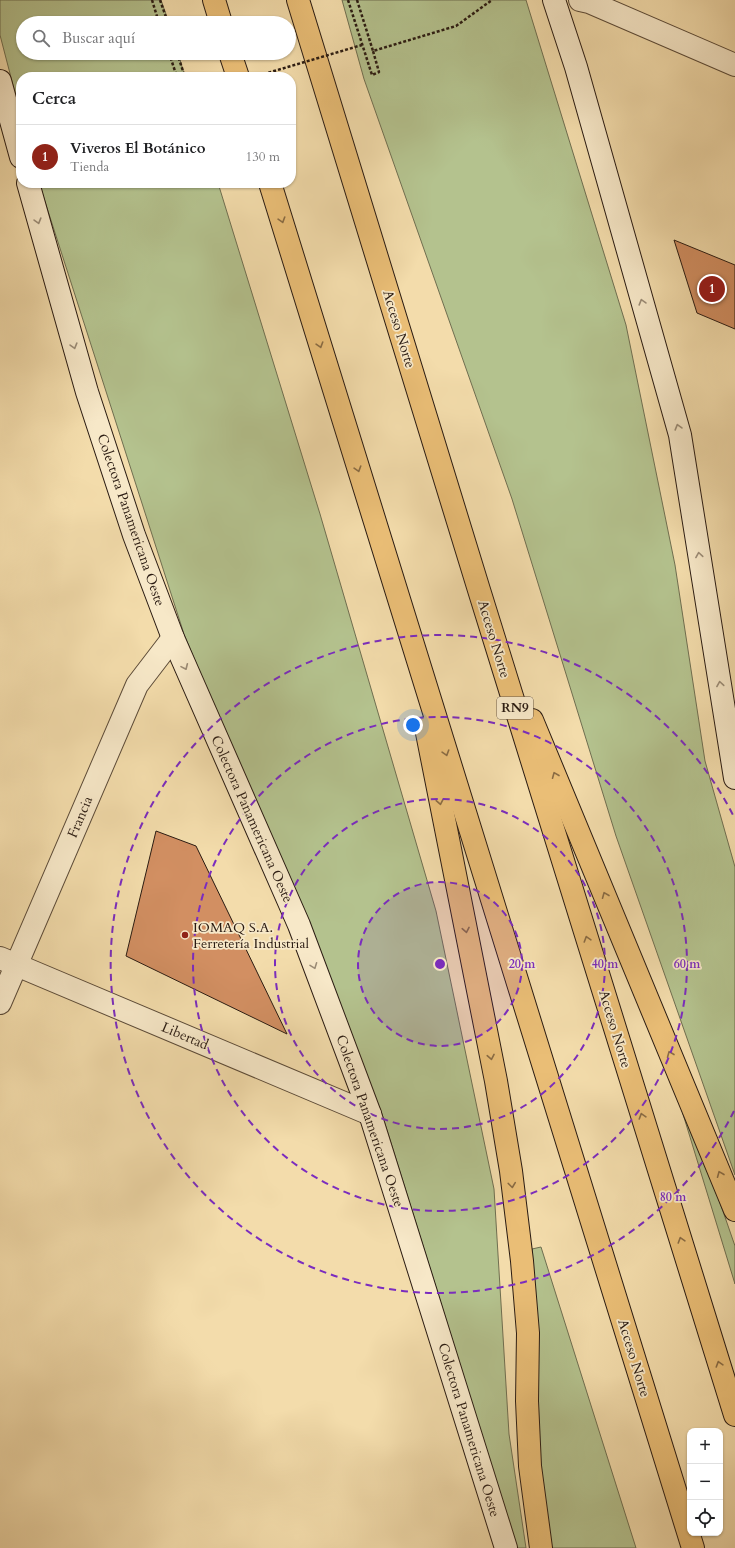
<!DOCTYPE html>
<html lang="es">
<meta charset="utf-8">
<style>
body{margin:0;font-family:Cardo,serif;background:#f2f2f2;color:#202124}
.controls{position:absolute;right:12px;bottom:12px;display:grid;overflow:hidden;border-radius:8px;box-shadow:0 1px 3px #0004}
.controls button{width:36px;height:36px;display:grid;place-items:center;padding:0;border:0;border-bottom:1px solid #e0e0e0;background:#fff;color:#202124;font:20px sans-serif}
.you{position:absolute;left:413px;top:725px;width:14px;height:14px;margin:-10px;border:3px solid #fff;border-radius:50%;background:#1a73e8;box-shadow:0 0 0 6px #1a73e833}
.badge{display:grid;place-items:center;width:26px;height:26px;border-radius:50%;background:#8f2418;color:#fff;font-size:13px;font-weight:700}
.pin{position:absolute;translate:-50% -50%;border:2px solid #fff;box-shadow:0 1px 4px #0006}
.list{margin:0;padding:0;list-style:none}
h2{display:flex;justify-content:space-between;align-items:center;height:52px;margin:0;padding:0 16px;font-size:17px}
h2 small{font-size:13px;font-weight:400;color:#757577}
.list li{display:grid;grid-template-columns:26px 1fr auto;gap:12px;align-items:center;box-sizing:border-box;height:64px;padding:0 16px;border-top:1px solid #e0e0e0}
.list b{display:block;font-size:15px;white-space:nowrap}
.list p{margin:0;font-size:13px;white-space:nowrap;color:#757577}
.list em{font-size:13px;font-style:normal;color:#757577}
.icon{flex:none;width:22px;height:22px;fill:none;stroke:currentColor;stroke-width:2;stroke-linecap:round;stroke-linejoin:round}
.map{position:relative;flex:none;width:735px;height:1548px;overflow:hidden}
.search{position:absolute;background:#fff;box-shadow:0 1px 3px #0004;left:16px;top:16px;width:280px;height:44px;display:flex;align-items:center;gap:10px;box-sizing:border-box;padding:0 14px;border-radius:22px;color:#757577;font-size:15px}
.panel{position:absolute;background:#fff;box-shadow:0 1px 3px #0004;left:16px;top:72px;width:280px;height:116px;border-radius:16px}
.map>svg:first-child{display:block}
.green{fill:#b4c28e;stroke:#6f6e50}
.building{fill:#d28f62;stroke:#2a1b12}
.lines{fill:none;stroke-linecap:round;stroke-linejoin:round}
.street-casing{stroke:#5c4b38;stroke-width:24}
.secondary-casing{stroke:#2a1b12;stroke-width:24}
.highway-casing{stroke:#2a1b12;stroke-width:24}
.path{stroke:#2a1b12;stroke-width:2.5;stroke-dasharray:3 2;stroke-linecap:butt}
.street{stroke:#f7e8c8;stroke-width:22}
.secondary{stroke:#f7e8c8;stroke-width:22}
.highway{stroke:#eabe76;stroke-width:22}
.path-bridge{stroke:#2a1b12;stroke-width:2.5;stroke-dasharray:3 2;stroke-linecap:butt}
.oneway{stroke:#8a6c44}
.oneway2{stroke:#9b8c76}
.ring{fill:none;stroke:#7b2cbf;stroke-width:2;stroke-dasharray:7 5}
.poi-dot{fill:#8f2418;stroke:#f7e8c8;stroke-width:1.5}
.labels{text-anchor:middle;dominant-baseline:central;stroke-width:3.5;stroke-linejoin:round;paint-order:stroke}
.shield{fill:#f7e8c8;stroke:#685849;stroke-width:1}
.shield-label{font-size:13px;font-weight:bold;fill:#2a1b12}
.street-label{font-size:14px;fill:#2a1b12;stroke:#f7e8c8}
.poi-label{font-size:14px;fill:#2a1b12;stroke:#f7e8c8;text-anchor:start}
.centre{fill:#7b2cbf;stroke:#f7e8c8;stroke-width:2}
.ring-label{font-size:12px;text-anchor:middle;font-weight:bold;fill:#7b2cbf;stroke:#f7e8c8;stroke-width:3.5;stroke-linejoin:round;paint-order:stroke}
</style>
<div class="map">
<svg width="735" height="1548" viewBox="0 0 735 1548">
<rect width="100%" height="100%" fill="#f3dcab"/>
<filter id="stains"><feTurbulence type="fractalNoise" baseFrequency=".005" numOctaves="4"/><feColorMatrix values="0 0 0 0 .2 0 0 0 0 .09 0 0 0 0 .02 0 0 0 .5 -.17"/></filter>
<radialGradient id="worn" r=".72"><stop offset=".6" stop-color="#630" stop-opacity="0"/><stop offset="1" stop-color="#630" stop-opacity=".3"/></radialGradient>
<g class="green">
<path d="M 0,0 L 161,0 L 169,23 L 23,23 L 23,53 L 178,53 L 185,77 L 21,77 L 21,116 L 0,35 Z"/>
<path d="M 342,0 L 526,0 L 626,325 L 675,565 L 705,761 L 735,867 L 735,1175 L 616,836 L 512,499 L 364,79 Z"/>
<path d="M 39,183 L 218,183 L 320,514 L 436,911 L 494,1189 L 509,1434 L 526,1548 L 517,1548 L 382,1114 L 184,634 Z"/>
<path d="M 680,1087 L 735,1246 L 735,1284 L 675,1088 Z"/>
<path d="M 541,1247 L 636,1548 L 551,1548 L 540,1470 L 537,1343 L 532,1249 Z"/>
</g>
<g class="building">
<path d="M 674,240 L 735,265 L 735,329 L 697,313 Z"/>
<path d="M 156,831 L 196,846 L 287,1034 L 126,956 Z"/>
</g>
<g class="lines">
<defs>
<g id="street">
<path d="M 580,0 L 589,2 L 735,65"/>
<path d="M 0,958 L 370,1114"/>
<path d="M 0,1003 L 137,685 L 173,638"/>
</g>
<g id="secondary">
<path d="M 554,0 L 576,67 L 680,435 L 735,778"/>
<path d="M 0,81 L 21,157"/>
<path d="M 28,183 L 87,392 L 134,535 L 173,638 L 299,925 L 370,1114 L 506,1548"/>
</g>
<g id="highway">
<path d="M 214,0 L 221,23"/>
<path d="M 298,0 L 479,590 L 735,1415"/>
<path d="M 230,53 L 238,77"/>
<path d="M 270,183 L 693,1548"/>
<path d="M 532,720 L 735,1210"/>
<path d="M 426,728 L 496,1081 L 511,1171 L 522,1261 L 528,1333 L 527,1401 L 530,1466 L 541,1548"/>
</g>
</defs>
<use href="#street" class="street-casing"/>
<use href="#secondary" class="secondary-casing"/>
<use href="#highway" class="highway-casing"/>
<g class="path">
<path d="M 152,0 L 159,23"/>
<path d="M 160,0 L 168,23"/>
<path d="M 348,0 L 372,75 L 379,72 L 373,51"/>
<path d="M 357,0 L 373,51 L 456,26 L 492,0"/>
<path d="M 169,53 L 177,77"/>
<path d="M 177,53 L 185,77"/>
</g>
<use href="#street" class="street"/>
<use href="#secondary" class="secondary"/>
<use href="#highway" class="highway"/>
<path class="path-bridge" d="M 254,77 L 362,45"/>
</g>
<defs><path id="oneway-chevron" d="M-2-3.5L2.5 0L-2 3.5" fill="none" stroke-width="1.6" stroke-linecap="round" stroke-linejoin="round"/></defs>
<g class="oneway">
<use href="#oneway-chevron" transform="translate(282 220) rotate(73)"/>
<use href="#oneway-chevron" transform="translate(320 345) rotate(73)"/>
<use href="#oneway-chevron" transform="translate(358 469) rotate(73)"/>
<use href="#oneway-chevron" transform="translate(446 753) rotate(73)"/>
<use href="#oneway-chevron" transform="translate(555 775) rotate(-112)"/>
<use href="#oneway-chevron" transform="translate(440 802) rotate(79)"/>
<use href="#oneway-chevron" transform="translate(605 895) rotate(-112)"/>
<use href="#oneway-chevron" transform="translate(466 930) rotate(79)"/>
<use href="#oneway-chevron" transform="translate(587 939) rotate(-107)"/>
<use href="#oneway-chevron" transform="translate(670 1054) rotate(-112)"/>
<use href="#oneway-chevron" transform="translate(491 1057) rotate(79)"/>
<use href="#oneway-chevron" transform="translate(642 1116) rotate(-107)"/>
<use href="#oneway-chevron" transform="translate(720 1174) rotate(-112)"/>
<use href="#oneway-chevron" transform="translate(512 1185) rotate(83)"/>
<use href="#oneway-chevron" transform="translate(681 1240) rotate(-107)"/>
<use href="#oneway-chevron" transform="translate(719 1364) rotate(-107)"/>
</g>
<g class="oneway2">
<use href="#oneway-chevron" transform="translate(38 221) rotate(74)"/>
<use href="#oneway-chevron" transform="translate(642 302) rotate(-106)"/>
<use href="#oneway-chevron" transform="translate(74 346) rotate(74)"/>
<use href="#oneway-chevron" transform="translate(678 427) rotate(-106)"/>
<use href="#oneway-chevron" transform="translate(699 555) rotate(-99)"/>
<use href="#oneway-chevron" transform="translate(185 667) rotate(66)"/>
<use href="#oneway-chevron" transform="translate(720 684) rotate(-99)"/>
<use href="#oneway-chevron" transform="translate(314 966) rotate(69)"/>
</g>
<circle cx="440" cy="964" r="82" fill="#7b2cbf" fill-opacity=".12"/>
<g class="ring">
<circle cx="440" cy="964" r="82"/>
<circle cx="440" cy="964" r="165"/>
<circle cx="440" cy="964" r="247"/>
<path d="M734 1111A329 329 0 1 1 734 817"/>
</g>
<circle class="poi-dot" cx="185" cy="935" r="4"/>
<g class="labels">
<rect class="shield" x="497" y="697" width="36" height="22" rx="3"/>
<g class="shield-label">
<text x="515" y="708">RN9</text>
</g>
<g class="street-label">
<text transform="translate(399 329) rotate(73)">Acceso Norte</text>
<text transform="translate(131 520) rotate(71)">Colectora Panamericana Oeste</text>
<text transform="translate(494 639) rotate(73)">Acceso Norte</text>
<text transform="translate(80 817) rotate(-67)">Francia</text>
<text transform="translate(252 819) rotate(66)">Colectora Panamericana Oeste</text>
<text transform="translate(615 1029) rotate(73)">Acceso Norte</text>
<text transform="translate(185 1036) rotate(23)">Libertad</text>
<text transform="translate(370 1121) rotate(71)">Colectora Panamericana Oeste</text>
<text transform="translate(634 1358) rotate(73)">Acceso Norte</text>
<text transform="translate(469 1430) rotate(73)">Colectora Panamericana Oeste</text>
</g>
<g class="poi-label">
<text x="193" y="927">IOMAQ S.A.<tspan x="193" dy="16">Ferretería Industrial</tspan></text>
</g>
</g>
<circle cx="440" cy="964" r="6" class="centre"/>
<g class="ring-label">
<text x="522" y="968">20 m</text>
<text x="605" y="968">40 m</text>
<text x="687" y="968">60 m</text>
<text x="673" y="1201">80 m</text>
</g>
<rect width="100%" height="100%" filter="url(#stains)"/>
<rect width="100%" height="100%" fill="url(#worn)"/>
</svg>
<div class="controls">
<button>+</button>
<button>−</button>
<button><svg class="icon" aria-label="locate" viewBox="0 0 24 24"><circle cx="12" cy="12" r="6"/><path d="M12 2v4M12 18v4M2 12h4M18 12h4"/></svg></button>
</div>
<div class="you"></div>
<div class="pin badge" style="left:712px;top:289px">1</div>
<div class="search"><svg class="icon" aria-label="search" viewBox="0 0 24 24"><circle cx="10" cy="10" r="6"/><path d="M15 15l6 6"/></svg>Buscar aquí</div>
<section class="panel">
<h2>Cerca<small></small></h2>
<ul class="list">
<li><span class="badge">1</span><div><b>Viveros El Botánico</b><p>Tienda</p></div><em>130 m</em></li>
</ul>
</section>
</div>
